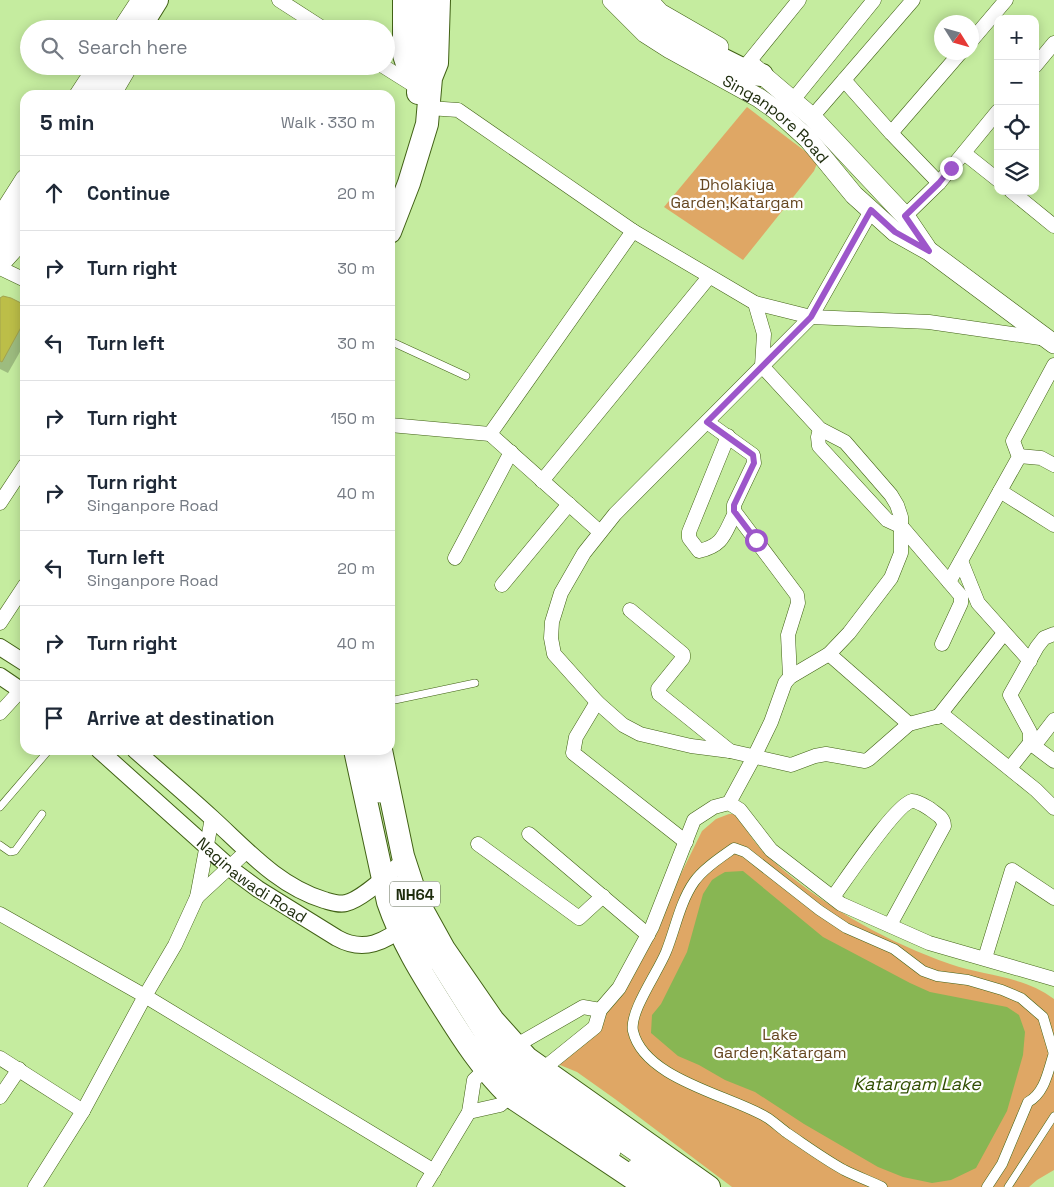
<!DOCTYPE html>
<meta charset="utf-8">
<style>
body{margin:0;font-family:"Space Grotesk",sans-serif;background:#f6f6f7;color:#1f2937}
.controls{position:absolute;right:15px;top:15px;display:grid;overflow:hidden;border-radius:10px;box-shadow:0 2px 12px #0003}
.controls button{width:45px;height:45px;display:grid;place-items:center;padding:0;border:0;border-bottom:1px solid #e0e1e3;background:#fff;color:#1f2937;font:25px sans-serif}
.compass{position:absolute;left:934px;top:15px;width:45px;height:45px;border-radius:50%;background:#fff;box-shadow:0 2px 12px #0003;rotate:127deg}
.stop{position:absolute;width:15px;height:15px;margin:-11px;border:4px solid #9d56ca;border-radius:50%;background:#fff}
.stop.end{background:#9d56ca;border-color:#fff;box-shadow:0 1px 5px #0008}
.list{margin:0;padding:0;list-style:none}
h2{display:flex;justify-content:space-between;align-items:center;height:65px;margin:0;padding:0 20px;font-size:21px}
h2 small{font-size:16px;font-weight:400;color:#747a83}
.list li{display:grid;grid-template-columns:32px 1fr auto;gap:15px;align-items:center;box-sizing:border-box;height:75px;padding:0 20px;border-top:1px solid #e0e1e3}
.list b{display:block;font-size:19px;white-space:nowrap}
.list p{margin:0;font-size:16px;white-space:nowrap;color:#747a83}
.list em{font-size:16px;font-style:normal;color:#747a83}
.icon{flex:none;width:28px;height:28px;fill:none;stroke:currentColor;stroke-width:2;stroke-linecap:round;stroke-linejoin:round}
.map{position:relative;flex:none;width:1054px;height:1187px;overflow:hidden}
.search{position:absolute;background:#fff;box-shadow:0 2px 12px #0003;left:20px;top:20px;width:375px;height:55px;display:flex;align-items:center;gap:12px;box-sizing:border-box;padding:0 18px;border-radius:28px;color:#747a83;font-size:19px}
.panel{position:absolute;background:#fff;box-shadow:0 2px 12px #0003;left:20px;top:90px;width:375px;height:665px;border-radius:15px}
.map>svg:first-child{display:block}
.green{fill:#dfa765}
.water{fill:#88b653}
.shadow{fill:#0003}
.building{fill:#bcbe48;stroke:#a2a34e}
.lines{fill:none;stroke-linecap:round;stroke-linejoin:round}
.service-casing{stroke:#416115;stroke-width:8}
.pedestrian-casing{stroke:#416115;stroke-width:11}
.minor-casing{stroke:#416115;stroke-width:15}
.tertiary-casing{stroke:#416115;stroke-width:18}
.secondary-casing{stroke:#416115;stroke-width:20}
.trunk-casing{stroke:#416115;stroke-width:24}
.service{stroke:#fff;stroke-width:7}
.pedestrian{stroke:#fff;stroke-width:10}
.minor{stroke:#fff;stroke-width:14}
.tertiary{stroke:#fff;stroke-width:16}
.secondary{stroke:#fff;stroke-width:19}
.trunk{stroke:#fff;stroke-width:22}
.route{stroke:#9d56ca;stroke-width:6}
.labels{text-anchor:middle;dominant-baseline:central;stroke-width:4.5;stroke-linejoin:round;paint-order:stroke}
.shield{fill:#fefefe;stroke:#606a55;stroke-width:1}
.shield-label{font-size:15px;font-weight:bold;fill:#1d2b0c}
.street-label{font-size:16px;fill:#1d2b0c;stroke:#fefefe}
.park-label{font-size:16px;fill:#664721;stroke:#fefefe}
.water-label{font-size:18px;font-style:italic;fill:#314e03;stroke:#fefefe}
</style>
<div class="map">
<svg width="1054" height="1187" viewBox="0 0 1054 1187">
<rect width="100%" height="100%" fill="#c5ec9f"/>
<g class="green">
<path d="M 747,107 L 818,161 L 814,171 L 743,260 L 664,207 Z"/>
<path d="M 729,814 L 736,814 C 744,825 751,838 760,848 C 766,856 775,862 782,869 C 830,910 890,943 950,964 C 985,976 1024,976 1054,999 L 1054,1170 L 1037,1180 L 1029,1187 L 732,1187 L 615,1099 L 577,1072 L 560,1065 L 554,1057 L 620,998 L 702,831 L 716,819 Z"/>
</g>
<path class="water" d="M 743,871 L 823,937 L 910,983 L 930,992 L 1007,1007 L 1019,1015 L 1025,1032 L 1023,1055 L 1007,1111 L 976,1168 L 951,1180 L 932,1183 L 903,1177 L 878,1167 L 804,1124 L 755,1092 L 725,1080 L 699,1065 L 678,1056 L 651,1033 L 652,1015 L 661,1004 L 687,952 L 703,894 L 712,880 L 718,876 L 725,872 Z"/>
<path class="shadow" d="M 0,299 L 25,307 L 25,343 L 8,373 L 0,369 Z"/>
<path class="building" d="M 3,296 L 11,298 L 25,305 L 25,320 L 2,362 L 0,361 L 0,298 Z"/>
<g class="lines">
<defs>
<g id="service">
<path d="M 390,341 L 466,376"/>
<path d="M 390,701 L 475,683"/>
<path d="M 0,807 L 49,750"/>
<path d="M 0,845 L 10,852 L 15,851 L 42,814"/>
<path d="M 1008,1187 L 1054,1116"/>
</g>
<g id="pedestrian">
<path d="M 882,1187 C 869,1181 856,1176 844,1170 C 824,1159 805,1145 787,1133 C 780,1128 773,1121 766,1117 C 729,1095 644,1079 633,1031 C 629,1012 658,972 666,952 C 675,930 680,902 694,882 C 703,869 720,858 734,848 L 745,852 L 819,910 L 846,928 L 894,949 L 923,971 L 937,976 L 968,980 L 1002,990 L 1021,998 L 1043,1017 L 1054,1054"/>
<path d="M 987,1187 L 1002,1164 L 1028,1102 C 1045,1093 1048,1071 1054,1053"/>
</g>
<g id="minor">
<path d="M 279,0 L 324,29"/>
<path d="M 972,40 L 1006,0"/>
<path d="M 748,63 L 799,0"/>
<path d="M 383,66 L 418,88"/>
<path d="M 1035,66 L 1054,43"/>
<path d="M 844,80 L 891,133 L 939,183"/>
<path d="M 793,100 L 874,0"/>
<path d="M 429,108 L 458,110 L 633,231 L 755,303 L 811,317 L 929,322 L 1047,339"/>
<path d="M 812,117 L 913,0"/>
<path d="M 891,133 L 961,52"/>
<path d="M 964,153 L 998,180"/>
<path d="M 1011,191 L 1054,226"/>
<path d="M 871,211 L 811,317 L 615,514 L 584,553 L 561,593 L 552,622 L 551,638 L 554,654 L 597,702 L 623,725 L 640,734 L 691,746 L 730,751 L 791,765 L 815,756 L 826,754 L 865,761 L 869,759 L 909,724 L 943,715 L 1036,790 L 1054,808"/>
<path d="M 905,216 L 939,183 L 998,111"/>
<path d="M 0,268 L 25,280"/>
<path d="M 707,422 L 753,455 L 754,463 L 734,505 L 734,511 L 797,595 L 798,603 L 788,635 L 790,677"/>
<path d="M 390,425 L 490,434 L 633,231"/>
<path d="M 820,429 L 818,437 L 819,446 L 887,520 L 902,527 L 961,596 L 961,603 L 942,644"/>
<path d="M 490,434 L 600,532"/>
<path d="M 728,436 L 689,532 L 689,538 L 699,551 C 724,545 724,534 735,513"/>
<path d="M 1019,456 L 1041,458 L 1054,465"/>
<path d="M 542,481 L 709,277"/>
<path d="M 1000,491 L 1054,525"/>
<path d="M 0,503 L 25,465"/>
<path d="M 455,558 L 511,452"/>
<path d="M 961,561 L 978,603 L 1030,661"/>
<path d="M 949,582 L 1019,457 L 1013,441 L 1054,365"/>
<path d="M 502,585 L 569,504"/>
<path d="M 630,610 L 683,654 L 683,658 L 658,689 L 659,694 L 730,751"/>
<path d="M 0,623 L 25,585"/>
<path d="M 829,654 L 909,724"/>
<path d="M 597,702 L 576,737 L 573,753 L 686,842"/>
<path d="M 0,713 L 21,690"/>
<path d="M 938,717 L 1001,637"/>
<path d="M 1030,743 L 1054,761"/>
<path d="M 1034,746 L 1054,720"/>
<path d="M 1010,768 L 1030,743 L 1030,732 L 1010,695 L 1037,647 L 1044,638 L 1054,634"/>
<path d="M 729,803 L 754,757 L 771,722 L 785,683 L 790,677 L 829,654 L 849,633 L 891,578 L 901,553 L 901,517 L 897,505 L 891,495 L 845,442 L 820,429 L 762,366 L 764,334 L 755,303"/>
<path d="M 529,834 L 648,935"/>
<path d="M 478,844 L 579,918 L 603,896"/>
<path d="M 197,897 L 247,851"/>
<path d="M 833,897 C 845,881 896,804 912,801 C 918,801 925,806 930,809 C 936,814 944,817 944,826 L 890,925"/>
<path d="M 0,914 L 145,996 L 434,1171"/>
<path d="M 985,958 L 1012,870 L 1054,898"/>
<path d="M 510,1049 L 583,1007 L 600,1010"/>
<path d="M 0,1058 L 83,1111"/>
<path d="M 538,1073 L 595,1027 L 600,1010 L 619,988 L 652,927 L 694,820 L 714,807 L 729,803 L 740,810 L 771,850 L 841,904 L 929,943 L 1054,979"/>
<path d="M 0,1097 L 19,1069"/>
<path d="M 469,1112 L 500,1105 L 516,1091"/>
<path d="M 35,1187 L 83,1111 L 145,996 L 175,945 L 197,897 L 212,818"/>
<path d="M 424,1187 L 469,1112 L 474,1080 L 491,1064"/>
</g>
<g id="tertiary">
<path d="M 0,647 L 25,663"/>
<path d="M 0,676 L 25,693"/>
<path id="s1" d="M 99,750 L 235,872 L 258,889 L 337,938 C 364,953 385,942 407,924"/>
<path d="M 135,750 C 161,773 187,795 212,818 C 246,849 278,886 324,900 C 331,902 339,905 346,903 C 363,899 389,873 404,861"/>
</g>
<g id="secondary">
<path id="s2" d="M 612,0 L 645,33 L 670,49 L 759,98 L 776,110 L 808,139 L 854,195 L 895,232 L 929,251 L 1054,344"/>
<path d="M 648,0 L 660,13 L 719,47"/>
<path d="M 122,29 L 141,0"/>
<path d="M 752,66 L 812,117 L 905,216 L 926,247"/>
<path d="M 79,95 L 98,66"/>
<path d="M 111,95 L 128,66"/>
<path d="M 0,218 L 25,179"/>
<path d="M 1,263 L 18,244 L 25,233"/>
<path d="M 369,750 L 379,793"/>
<path d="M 401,885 L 414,926 L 416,941 L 427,960"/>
<path d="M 427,943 L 483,1032 L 516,1068 L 686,1187"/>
<path d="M 480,1045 C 515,1090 565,1119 611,1151"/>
<path d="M 636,1168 L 663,1187"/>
</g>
<g id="trunk">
<path d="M 404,0 L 404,55 L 407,64 L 419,81"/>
<path d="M 630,0 L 651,21 L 678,37 L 752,74 L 762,75"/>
<path d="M 139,29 L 157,0"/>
<path d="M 418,93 L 422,0"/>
<path d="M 97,95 L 115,66"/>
<path d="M 390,232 L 409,183 L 427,124 L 431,78 L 437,63 L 439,0"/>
<path d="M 0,247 L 25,208"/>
<path d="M 355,750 L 388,902 C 401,940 422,974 443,1007 C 463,1039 483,1070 510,1096 L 646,1187"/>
<path d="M 381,750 L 403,856 L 418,902 L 444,949 L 493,1020 L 527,1058 L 709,1187"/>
</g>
</defs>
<use href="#service" class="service-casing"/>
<use href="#pedestrian" class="pedestrian-casing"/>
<use href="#minor" class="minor-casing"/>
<use href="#tertiary" class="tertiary-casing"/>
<use href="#secondary" class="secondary-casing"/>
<use href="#trunk" class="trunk-casing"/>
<use href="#service" class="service"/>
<use href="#pedestrian" class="pedestrian"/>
<use href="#minor" class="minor"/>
<use href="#tertiary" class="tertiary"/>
<use href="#secondary" class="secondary"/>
<use href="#trunk" class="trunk"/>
</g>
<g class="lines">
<path class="route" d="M 756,540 L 734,511 L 734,505 L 754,463 L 753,455 L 707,422 L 811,317 L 871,210 L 895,232 L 929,251 L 905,216 L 939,183 L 951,168"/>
</g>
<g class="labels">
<rect class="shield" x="390" y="881.5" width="50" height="25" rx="4"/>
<g class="shield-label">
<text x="415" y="894">NH64</text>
</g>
<g class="street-label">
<text stroke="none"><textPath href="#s2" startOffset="204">Singanpore Road</textPath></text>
<text stroke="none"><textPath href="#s1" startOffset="201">Naginawadi Road</textPath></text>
</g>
<g class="park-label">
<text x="737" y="184">Dholakiya<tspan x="737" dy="18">Garden,Katargam</tspan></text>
<text x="780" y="1034">Lake<tspan x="780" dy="18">Garden,Katargam</tspan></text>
</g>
<g class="water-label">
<text x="917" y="1083">Katargam Lake</text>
</g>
</g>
</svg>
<div class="controls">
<button>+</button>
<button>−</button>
<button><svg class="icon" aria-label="locate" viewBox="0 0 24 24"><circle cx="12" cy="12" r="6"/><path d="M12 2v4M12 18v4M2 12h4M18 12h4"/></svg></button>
<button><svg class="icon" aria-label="layers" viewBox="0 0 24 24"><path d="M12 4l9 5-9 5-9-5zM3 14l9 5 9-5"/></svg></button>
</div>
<svg class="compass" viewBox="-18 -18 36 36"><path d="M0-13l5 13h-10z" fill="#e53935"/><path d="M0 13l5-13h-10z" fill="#747a83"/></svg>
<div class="stop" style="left:756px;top:540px"></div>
<div class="stop end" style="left:951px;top:168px"></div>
<div class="search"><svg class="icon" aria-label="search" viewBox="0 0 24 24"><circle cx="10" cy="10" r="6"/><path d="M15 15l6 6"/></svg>Search here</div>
<section class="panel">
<h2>5 min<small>Walk · 330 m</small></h2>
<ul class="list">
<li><svg class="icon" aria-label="ahead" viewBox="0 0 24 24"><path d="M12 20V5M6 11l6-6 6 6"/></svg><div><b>Continue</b></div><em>20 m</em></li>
<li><svg class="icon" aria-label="right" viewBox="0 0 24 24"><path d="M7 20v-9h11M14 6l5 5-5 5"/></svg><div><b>Turn right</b></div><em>30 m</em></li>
<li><svg class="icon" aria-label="left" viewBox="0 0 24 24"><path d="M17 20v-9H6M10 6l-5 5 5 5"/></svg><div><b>Turn left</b></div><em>30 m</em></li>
<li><svg class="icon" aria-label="right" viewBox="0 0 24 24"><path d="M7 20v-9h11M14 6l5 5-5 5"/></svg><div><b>Turn right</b></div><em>150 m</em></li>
<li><svg class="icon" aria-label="right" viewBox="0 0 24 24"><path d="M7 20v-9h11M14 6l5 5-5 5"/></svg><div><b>Turn right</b><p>Singanpore Road</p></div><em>40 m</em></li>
<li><svg class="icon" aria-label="left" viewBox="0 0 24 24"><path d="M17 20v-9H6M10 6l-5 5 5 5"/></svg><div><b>Turn left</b><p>Singanpore Road</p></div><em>20 m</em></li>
<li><svg class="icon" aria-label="right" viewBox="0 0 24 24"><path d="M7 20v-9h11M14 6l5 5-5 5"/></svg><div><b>Turn right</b></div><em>40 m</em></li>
<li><svg class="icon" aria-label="arrive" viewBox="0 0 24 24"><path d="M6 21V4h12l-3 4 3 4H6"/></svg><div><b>Arrive at destination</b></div></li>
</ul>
</section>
</div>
